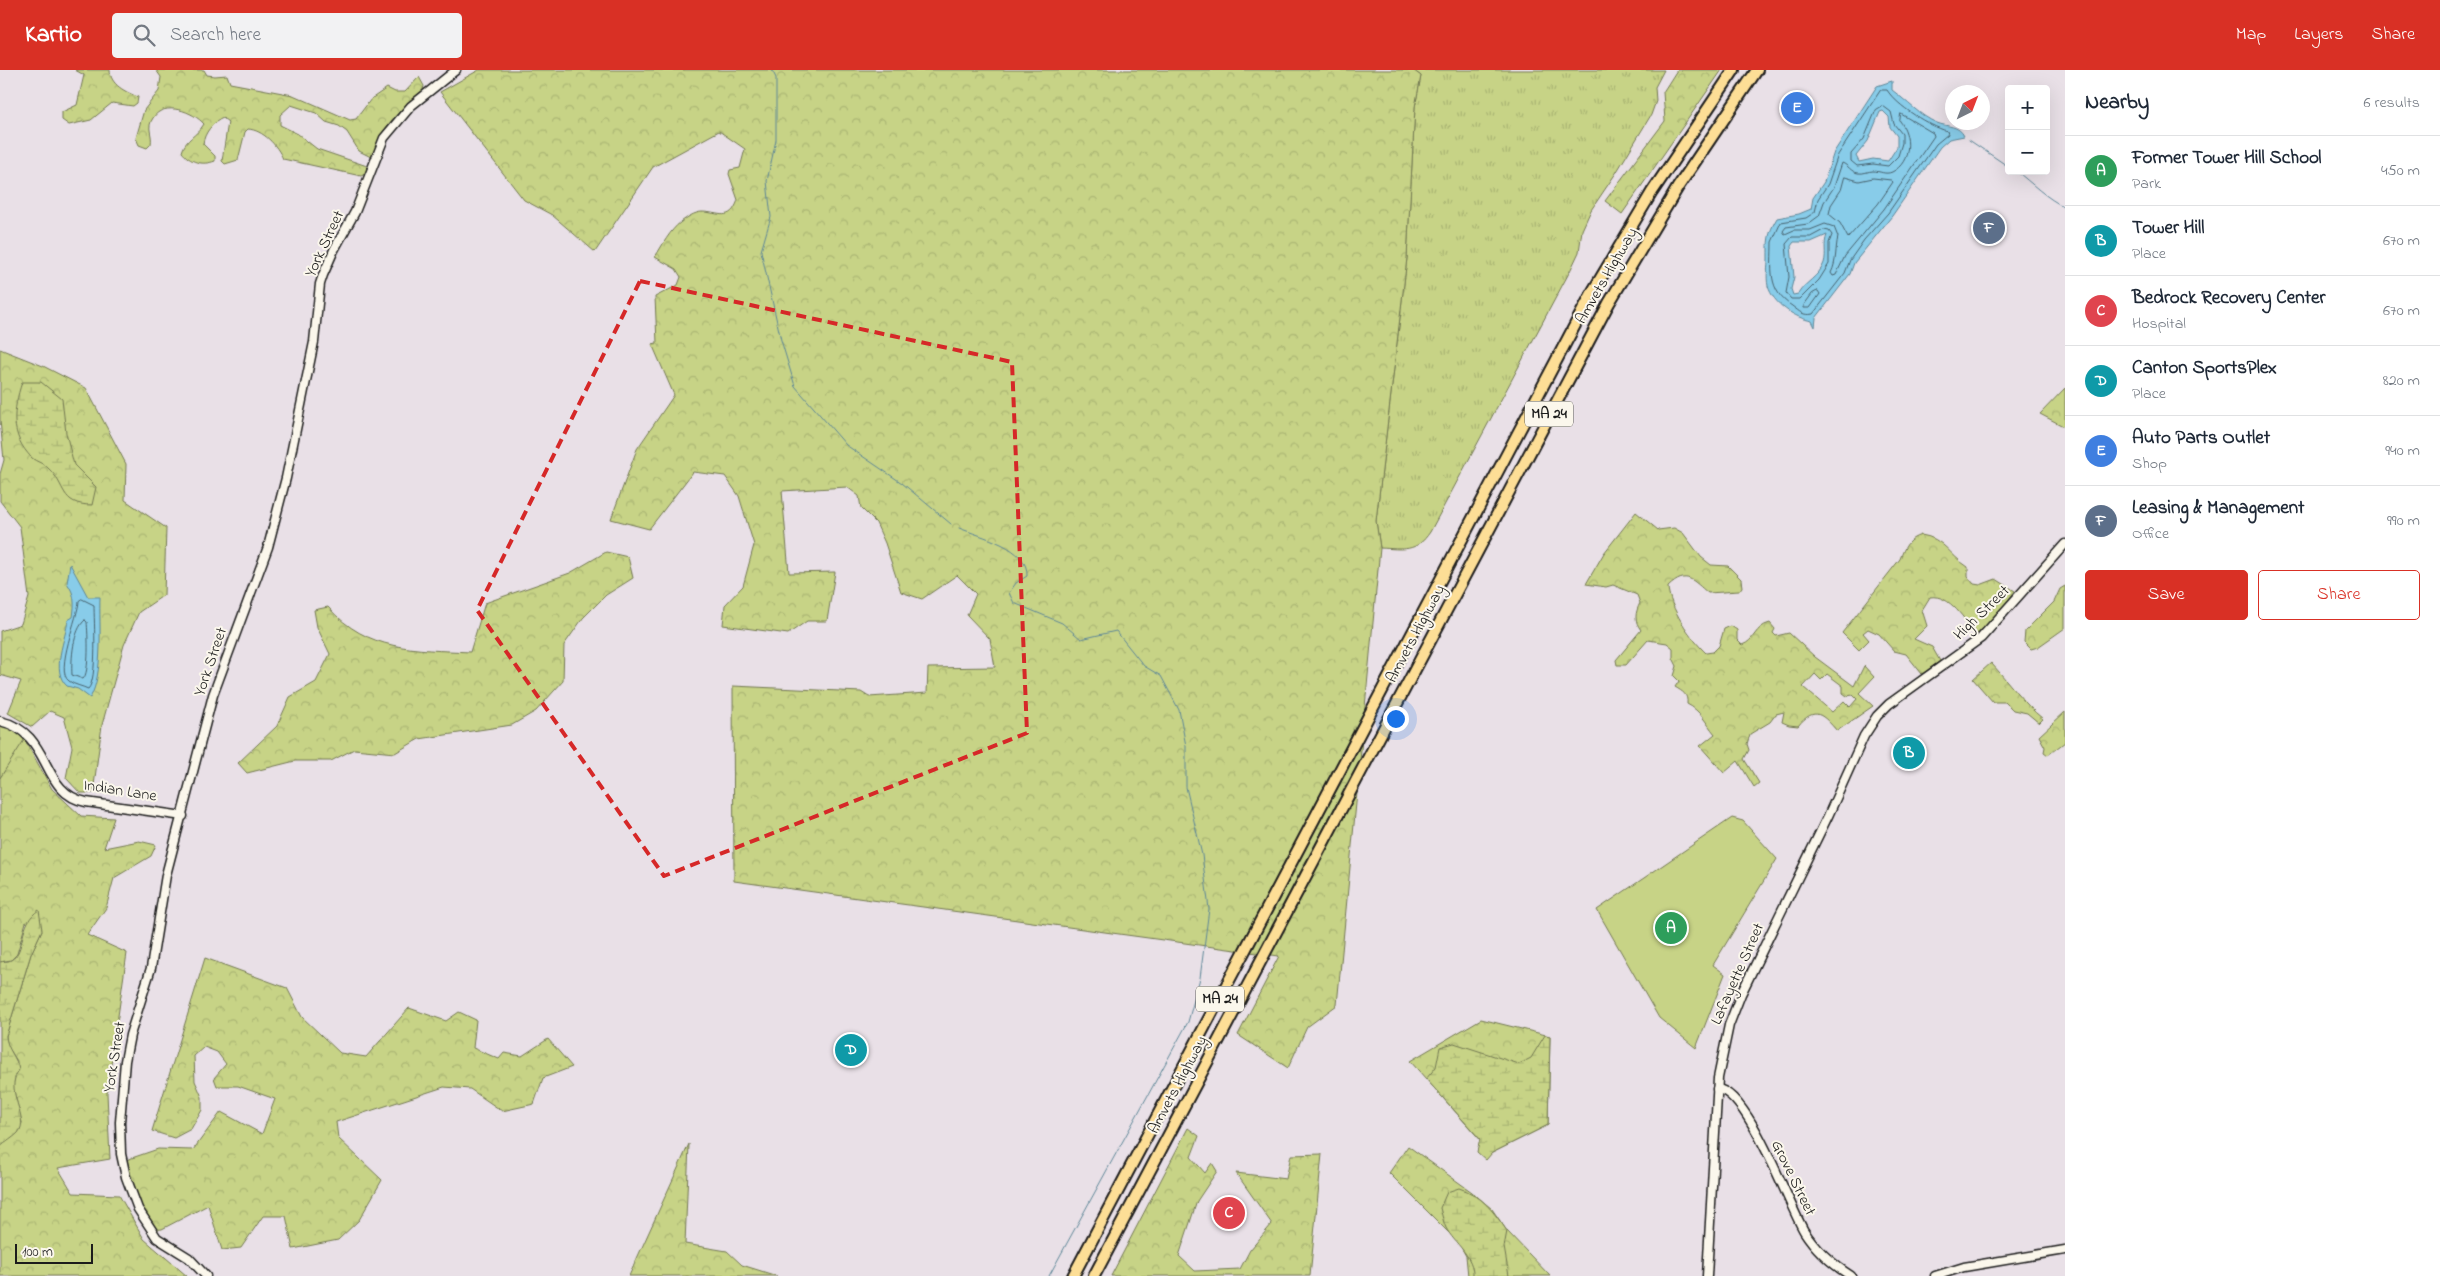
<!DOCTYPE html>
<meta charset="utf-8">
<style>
body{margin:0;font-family:"Indie Flower",sans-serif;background:#f2f2f3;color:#1f2937}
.controls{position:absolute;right:15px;top:15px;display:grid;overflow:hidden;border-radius:5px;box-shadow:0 5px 20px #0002}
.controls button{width:45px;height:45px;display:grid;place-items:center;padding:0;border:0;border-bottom:1px solid #e0e1e3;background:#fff;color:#1f2937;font:25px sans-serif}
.compass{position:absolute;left:1945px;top:15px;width:45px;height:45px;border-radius:50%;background:#fff;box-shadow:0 5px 20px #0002;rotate:42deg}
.scale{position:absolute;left:15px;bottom:12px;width:78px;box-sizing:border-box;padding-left:5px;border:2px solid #1c1c1c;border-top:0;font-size:14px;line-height:18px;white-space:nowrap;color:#1c1c1c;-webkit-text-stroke:4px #fbf7ec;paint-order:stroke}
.you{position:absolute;left:1395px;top:648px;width:18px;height:18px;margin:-12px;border:4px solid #fff;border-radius:50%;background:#1a73e8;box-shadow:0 0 0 8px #1a73e833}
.badge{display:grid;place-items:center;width:32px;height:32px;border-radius:50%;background:#d93025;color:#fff;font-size:16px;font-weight:700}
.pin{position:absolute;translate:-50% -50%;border:2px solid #fff;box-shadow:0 1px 5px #0006}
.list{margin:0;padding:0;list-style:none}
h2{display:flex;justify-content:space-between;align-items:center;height:65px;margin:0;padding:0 20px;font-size:21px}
h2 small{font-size:16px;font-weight:400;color:#747a83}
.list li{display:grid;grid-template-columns:32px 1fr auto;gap:15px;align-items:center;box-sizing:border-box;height:70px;padding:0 20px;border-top:1px solid #e0e1e3}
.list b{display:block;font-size:19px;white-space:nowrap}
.list p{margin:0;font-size:16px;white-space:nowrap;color:#747a83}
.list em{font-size:16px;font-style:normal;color:#747a83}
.actions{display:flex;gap:10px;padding:15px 20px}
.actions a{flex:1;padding:11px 0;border:1px solid #d93025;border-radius:5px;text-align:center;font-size:18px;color:#d93025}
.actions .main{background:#d93025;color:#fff}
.icon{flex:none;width:28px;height:28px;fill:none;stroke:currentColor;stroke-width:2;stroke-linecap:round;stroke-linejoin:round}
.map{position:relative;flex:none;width:2065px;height:1206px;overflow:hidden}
header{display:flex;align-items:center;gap:30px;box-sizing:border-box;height:70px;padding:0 25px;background:#d93025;color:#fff}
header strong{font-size:24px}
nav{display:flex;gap:28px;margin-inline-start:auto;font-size:18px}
.search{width:350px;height:45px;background:#f2f2f3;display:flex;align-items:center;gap:12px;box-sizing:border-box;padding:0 18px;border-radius:5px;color:#747a83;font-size:19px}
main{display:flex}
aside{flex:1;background:#fff}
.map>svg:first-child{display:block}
.grass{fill:url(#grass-tufts);stroke:#727851}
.forest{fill:url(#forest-crowns);stroke:#727851;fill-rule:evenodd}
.wetland{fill:url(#wetland-marsh);stroke:#727851}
.park{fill:#c7d386;stroke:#727851}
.water{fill:#88cce9;stroke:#5d8697;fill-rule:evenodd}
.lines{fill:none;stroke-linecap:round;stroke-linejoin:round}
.shore{stroke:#47626e;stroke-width:1}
.stream{stroke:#5d8697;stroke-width:1}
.secondary-casing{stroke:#1c1c1c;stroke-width:11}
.highway-casing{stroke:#1c1c1c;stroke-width:14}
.secondary{stroke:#fbf7ec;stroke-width:8}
.highway{stroke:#fdde96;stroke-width:10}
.marked{fill:none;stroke:#d62828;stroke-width:4;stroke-dasharray:10 6;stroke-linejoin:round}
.labels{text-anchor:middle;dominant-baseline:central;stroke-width:4;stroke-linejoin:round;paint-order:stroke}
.shield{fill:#fbf7ec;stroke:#5f5e5a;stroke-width:1}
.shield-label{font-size:15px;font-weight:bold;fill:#1c1c1c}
.street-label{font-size:16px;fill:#1c1c1c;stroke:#fbf7ec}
</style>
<header>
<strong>Kartio</strong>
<div class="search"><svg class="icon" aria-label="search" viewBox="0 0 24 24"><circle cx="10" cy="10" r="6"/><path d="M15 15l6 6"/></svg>Search here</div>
<nav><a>Map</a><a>Layers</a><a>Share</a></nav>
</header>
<main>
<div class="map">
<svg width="2065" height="1206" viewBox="0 0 2065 1206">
<defs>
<pattern id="grass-tufts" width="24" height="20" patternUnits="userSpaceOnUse" patternTransform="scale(1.25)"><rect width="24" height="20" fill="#c7d386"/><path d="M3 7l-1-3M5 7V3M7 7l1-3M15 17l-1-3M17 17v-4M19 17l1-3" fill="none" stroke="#aab573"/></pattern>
<pattern id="forest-crowns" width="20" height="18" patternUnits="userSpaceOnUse" patternTransform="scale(1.25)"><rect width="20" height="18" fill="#c7d386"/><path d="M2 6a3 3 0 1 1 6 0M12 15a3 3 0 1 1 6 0" fill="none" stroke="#aab573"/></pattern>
<pattern id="wetland-marsh" width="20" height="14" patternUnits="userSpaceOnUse" patternTransform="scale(1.25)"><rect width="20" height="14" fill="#c7d386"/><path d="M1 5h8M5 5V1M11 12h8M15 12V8" fill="none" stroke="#aab573"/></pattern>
</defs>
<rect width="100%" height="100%" fill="#e9e0e7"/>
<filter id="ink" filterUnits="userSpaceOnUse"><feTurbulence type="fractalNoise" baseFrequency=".02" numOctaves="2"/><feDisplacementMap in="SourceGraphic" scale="10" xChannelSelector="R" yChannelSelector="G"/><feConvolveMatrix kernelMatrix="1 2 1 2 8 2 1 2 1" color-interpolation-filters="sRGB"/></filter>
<g filter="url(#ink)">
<path class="grass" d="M 1413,0 L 1664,0 L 1655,17 L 1656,31 L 1651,45 L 1616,103 L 1591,140 L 1582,160 L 1579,182 L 1570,201 L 1430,462 C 1416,483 1403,479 1380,478 L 1376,451 L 1407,188 L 1415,37 L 1421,6 Z"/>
<g class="forest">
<path d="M 75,0 L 110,0 C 110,15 126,22 138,27 L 137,33 L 133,36 L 112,33 L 91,50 L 69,55 L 62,50 L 62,42 L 77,35 L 84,5 Z"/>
<path d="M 156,0 L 204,0 L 207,5 L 215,6 L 227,5 L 230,13 L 293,25 L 350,50 L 356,49 L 371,29 L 387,18 L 395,22 L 405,22 L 419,7 L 424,16 L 423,20 C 401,40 379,57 373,88 L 359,81 L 347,62 L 339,56 L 326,52 L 316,43 L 291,35 L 280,45 L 280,55 L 298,64 L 317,79 L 367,96 L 369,98 L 365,104 L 361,106 L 283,89 C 277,75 263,60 248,59 L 245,62 L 238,90 L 225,94 L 222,91 L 228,52 L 223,48 C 213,52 204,63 203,74 L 215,86 L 215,91 C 202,96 190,92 182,82 C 185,69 197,66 204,54 C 194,42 164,30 153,48 C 146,58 153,64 151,74 L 147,78 L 139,75 L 136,68 L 144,40 L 159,21 L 161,7 Z"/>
<path d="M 479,0 L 1413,0 L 1421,6 L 1415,37 L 1407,188 L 1376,451 L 1380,478 L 1337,935 L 1307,957 L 1288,998 L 1238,965 L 1279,886 L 734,811 L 733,616 L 861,622 L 869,627 L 927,623 L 928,598 L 995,597 L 990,569 L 967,545 L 976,524 L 957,505 L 922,529 L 901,522 L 885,473 L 876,453 L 861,438 L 859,426 L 847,417 L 782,421 L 789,503 L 835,502 L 827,551 L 807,551 L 788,564 L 723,555 L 725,535 L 743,516 L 754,475 L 739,426 L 725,406 L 693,402 L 649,459 L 611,449 L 637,379 L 674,325 L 652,274 L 657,273 L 655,227 L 678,215 L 681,207 L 676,199 L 655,187 C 662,176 670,160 681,152 C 686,148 695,142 702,142 C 719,142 730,153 738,130 L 729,104 L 730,100 L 740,98 L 745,79 L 719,61 L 653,97 L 595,182 L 552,145 L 524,130 L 440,22 Z"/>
<path d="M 1677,0 L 1722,0 L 1622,144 L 1605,131 L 1665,51 L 1663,22 Z"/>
<path d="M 0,279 L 43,296 L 86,318 L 126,394 L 125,430 L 166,458 L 164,525 L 139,542 L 124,575 L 102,655 L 93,723 L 80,723 L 66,708 L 72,677 L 64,647 L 50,641 L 32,657 L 8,643 L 21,611 L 0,605 L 0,561 L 21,554 L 29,527 L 20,457 L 0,431 L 0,404 L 4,390 L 0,350 Z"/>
<path d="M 2065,318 L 2065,357 L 2040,344 Z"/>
<path d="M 1636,442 L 1658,460 L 1674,458 L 1683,463 L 1701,487 L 1711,495 L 1728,496 L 1741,509 L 1742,517 L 1739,521 L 1708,523 C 1693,511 1687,499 1668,517 C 1669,537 1691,569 1706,583 L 1713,582 L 1719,576 L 1724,559 L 1731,556 L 1737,560 L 1737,570 L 1742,575 C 1755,571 1754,557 1770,553 L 1775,559 L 1773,563 L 1776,566 L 1789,563 L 1815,587 L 1854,616 L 1864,596 L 1874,607 L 1859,623 L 1873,636 L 1837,661 C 1823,645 1815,635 1798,656 L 1789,655 L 1782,652 L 1784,642 L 1776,644 L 1770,652 L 1750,664 L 1747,674 L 1749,680 L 1744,689 L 1759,713 L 1754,717 L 1738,691 L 1724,703 L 1700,676 L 1715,664 C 1705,652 1701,641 1687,634 C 1688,624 1683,622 1675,617 L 1679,611 L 1674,606 L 1677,596 L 1673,588 L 1673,578 L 1667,573 L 1648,570 L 1626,595 L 1617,595 L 1616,590 L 1641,560 C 1634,551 1635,543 1640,533 L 1637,525 L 1613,515 L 1606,517 L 1586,514 L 1604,483 ZM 1815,604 L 1821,610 L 1827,604 L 1843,616 L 1843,623 L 1847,626 L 1853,625 L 1857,629 L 1850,637 L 1844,631 L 1832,642 L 1803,617 Z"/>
<path d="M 1921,465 C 1944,468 1949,485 1968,497 L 1968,507 L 1974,514 L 1980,515 L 1996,509 L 2015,521 L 1993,550 L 1977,564 C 1964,551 1951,524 1930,527 L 1922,540 L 1927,556 L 1914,569 L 1932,577 L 1940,591 L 1922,604 L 1906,584 L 1894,581 L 1879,564 L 1868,559 L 1863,563 L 1869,570 L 1859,580 L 1842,563 L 1900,489 C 1905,476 1908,469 1921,465 Z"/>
<path d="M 606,482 L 628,487 L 633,508 L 606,525 L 583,548 L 564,575 L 563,611 L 536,641 L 512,655 L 419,669 L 395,683 L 354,679 L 331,691 L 295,691 L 247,703 L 238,693 L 277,656 L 290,627 L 316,612 L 330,584 L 317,557 L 314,540 L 328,537 C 368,582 414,579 470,582 L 485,533 L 570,503 Z"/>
<path d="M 2065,516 L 2065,558 L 2038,577 L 2031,579 L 2024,572 L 2025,561 L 2054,532 L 2060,519 Z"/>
<path d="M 1991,593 C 2009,612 2022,632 2043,649 L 2039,653 L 2027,643 L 2013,640 L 2005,632 L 1993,632 L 1973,609 Z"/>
<path d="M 2065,642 L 2065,672 L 2048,685 L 2044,682 L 2045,677 L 2039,666 Z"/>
<path d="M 0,656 L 22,665 L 52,719 L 81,746 L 114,748 L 104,778 L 139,771 L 156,775 L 151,786 L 114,808 L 106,838 L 87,865 L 127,883 L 107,1023 L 110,1089 L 58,1098 L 73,1123 L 119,1125 L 144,1169 L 187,1206 L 0,1206 L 0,1077 L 22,1053 L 13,1017 L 17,991 L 7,975 L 6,966 L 31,884 L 42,860 L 26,852 L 17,884 L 11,890 L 0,892 Z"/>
<path d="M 205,888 L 287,918 L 302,947 L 340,983 L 366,987 L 409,938 L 446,951 L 459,942 L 476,950 L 473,978 L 499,989 L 504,983 L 522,986 L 548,969 L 572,997 L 543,1008 L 534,1034 L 502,1041 L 470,1019 L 444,1017 L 336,1052 L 338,1068 L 382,1110 L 359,1150 L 338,1170 L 293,1179 L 286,1146 L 263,1146 L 241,1178 L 222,1180 L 208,1135 L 162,1159 L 151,1160 L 144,1150 L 123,1091 L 158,1079 L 193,1080 L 221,1042 L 262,1064 L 275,1029 L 238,1016 L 217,1016 L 214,1008 L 226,994 L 217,982 L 204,977 L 194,986 L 195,1011 L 202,1027 L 202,1040 L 191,1059 L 174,1068 L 152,1061 Z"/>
<path d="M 1481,949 L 1550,966 L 1548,1055 L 1492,1083 L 1410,991 Z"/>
<path d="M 1188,1058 L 1199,1066 L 1191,1087 L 1205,1103 L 1212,1093 L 1217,1101 L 1197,1131 L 1179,1186 L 1195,1201 L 1240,1199 L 1250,1180 L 1272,1154 L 1236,1103 L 1286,1109 L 1291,1085 L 1322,1084 L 1310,1206 L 1111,1206 Z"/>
<path d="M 689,1074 L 685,1174 L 727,1181 L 742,1195 L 777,1206 L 629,1206 Z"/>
<path d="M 1408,1076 L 1472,1122 L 1492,1139 L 1507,1161 L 1550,1206 L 1468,1206 L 1466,1186 L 1458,1172 L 1389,1103 Z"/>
</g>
<g class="wetland">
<path d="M 22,312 L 41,312 L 62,329 L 66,363 L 74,395 L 96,417 L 92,435 C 59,435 67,415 48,398 C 44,393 36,392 32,388 C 9,365 13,340 22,312 Z"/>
<path d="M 39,840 L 42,860 L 31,884 L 6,966 C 7,980 17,987 19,1000 C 3,1021 31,1048 18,1063 C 13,1068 6,1072 0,1077 L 0,892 C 3,891 8,892 11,890 C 26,882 18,853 39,840 Z"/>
<path d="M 1545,965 L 1550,966 L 1548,1055 L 1492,1083 L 1486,1090 L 1477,1082 L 1480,1069 L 1426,1009 L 1436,997 L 1440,977 L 1454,973 L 1519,994 L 1531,988 Z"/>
<path d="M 1459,1118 C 1482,1125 1494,1142 1507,1161 L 1504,1177 L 1509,1206 L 1473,1206 C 1474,1186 1454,1173 1446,1158 C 1443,1152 1442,1144 1440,1138 L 1447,1122 Z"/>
</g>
<g class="park">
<path d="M 0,649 L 26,667 L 0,708 Z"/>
<path d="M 1732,748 L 1743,751 L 1777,789 L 1713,895 L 1725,904 L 1696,978 L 1659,948 L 1597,840 Z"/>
</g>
<g class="water">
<path d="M 1892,11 L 1892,20 C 1907,31 1920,46 1937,53 C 1947,57 1959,55 1964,66 L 1949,69 L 1940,77 L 1892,146 L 1854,193 L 1850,204 L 1816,248 L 1815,257 L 1812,251 C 1795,248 1773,234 1768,216 C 1766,206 1768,198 1768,189 C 1768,170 1767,165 1777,148 L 1799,144 L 1811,139 L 1813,128 L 1824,112 L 1834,82 L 1877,16 ZM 1883,41 L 1889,47 L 1890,57 L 1897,66 L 1897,77 L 1888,91 L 1873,89 L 1859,92 L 1856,86 L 1868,71 L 1880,42 ZM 1827,165 C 1823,175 1827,183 1824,193 C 1819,207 1805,212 1798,224 L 1793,225 L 1791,219 L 1794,207 L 1791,176 L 1794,172 L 1811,172 Z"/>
<path d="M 70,494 L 88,527 L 100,527 C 99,555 104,604 90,628 L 78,619 L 67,616 C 50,601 66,568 68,550 L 73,547 C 75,533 75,524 67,513 Z"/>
</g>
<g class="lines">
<g class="shore">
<path d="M 1881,20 L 1887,20 C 1897,36 1929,56 1947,61 L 1948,64 L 1936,74 L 1888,143 L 1864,170 L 1850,190 L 1845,203 L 1813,244 C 1803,246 1800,242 1792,236 C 1767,220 1772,199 1772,172 L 1781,152 L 1806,148 L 1815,142 L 1818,129 L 1828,114 L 1838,85 Z"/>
<path d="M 1883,36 L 1891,42 L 1894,54 L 1902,64 L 1902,73 L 1898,86 L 1888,96 L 1873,94 L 1857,96 L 1851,91 L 1851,84 L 1864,69 L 1876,40 Z"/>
<path d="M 1901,44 L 1933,63 L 1934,66 L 1884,139 L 1845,186 L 1836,205 L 1833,206 L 1831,203 C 1837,191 1835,179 1838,167 L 1834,157 L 1825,154 L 1810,160 L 1794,160 L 1785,164 L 1783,161 L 1786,157 L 1808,154 L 1819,146 L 1824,132 L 1834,117 L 1842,93 C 1848,95 1851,102 1858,103 C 1864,104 1868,101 1873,101 C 1880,101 1885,105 1892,102 C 1912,92 1911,65 1900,51 Z"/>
<path d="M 1845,107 L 1859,111 L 1873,108 L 1891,110 L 1893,112 L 1878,134 L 1848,168 L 1840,153 L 1829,144 L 1831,135 L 1841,120 Z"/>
<path d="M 1824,160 L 1829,161 L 1832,165 L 1829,173 L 1829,194 L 1819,210 L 1800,229 L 1791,229 L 1786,223 L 1789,207 L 1786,174 L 1792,167 L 1810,167 Z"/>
<path d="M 1818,221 L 1820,224 L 1810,238 L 1804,238 L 1804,235 L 1812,224 Z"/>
<path d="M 82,529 L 94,535 C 94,550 98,610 88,619 C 82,616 74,615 69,611 C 54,601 79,545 79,531 Z"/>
<path d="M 85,550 L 87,552 C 88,563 90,603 83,609 L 72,605 C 71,589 73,560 85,550 Z"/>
</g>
<g class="stream">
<path d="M 772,0 L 776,8 L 776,70 L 767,111 L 771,147 L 761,181 L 781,270 L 795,316 L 846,375 L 902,413 L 951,454"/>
<path d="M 1969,70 L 2009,97"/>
<path d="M 2016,101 C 2032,113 2047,129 2065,137"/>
<path d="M 959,458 C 981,467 1029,477 1027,506 L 1016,513 L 1009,523 L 1014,533 L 1062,553 L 1081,569 L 1116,561 L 1144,596 L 1161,606 L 1179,640 L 1186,676 L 1186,717 L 1202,785 L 1209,839 L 1200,908 L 1188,952 L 1049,1206"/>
</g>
<defs>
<g id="secondary">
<path d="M 0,651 C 53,663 39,723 86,732 L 183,746"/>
<path d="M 1717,1019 C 1748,1020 1788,1134 1804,1161 C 1816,1180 1832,1194 1851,1206"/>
<path d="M 206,1206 L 189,1188 L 157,1168 L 138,1139 L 126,1107 L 121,1084 L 120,1052 L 125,991 L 130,965 L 151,898 L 166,805 L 213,625 L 268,477 L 286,408 L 314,272 L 320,214 L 323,205 L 334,180 L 355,142 L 384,68 L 411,36 L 456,0"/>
<path d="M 1707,1206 L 1718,1008 L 1729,955 L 1741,924 L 1828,746 L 1864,666 L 1877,646 L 1889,634 L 1981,568 L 2065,474"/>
<path d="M 1935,1206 L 1964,1197 L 2065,1180"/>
</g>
<g id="highway">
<path d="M 1073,1206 L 1593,221 L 1652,122 L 1734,0"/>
<path d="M 1094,1206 L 1609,233 L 1678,117 L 1757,0"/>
</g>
</defs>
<use href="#secondary" class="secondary-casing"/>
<use href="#highway" class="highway-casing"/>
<use href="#secondary" class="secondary"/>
<use href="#highway" class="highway"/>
</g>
</g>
<path class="marked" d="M 640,211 L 1012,292 L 1027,663 L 664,806 L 477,540 Z"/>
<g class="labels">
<g class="shield">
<rect x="1525" y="331.5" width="48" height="25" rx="4"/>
<rect x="1196" y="916.5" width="48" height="25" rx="4"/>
</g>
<g class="shield-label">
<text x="1549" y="344">MA 24</text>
<text x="1220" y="929">MA 24</text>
</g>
<g class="street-label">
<text transform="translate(325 174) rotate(-65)">York Street</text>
<text transform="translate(1607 206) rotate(-60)">Amvets Highway</text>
<text transform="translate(1982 543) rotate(-44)">High Street</text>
<text transform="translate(1416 564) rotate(-62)">Amvets Highway</text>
<text transform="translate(211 592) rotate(-71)">York Street</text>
<text transform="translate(120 721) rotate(9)">Indian Lane</text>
<text transform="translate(1738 904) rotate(-66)">Lafayette Street</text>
<text transform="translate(115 987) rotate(-81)">York Street</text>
<text transform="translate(1178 1015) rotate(-62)">Amvets Highway</text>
<text transform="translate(1793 1108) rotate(64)">Grove Street</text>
</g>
</g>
</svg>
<div class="controls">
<button>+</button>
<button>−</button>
</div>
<svg class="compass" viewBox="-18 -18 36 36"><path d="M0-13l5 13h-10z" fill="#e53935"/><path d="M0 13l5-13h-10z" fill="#747a83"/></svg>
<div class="scale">100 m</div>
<div class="you"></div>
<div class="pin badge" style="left:1671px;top:858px;background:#2e9e5b">A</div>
<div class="pin badge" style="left:1909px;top:683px;background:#0f9aa8">B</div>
<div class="pin badge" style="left:1229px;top:1143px;background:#e0444e">C</div>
<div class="pin badge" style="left:851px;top:980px;background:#0f9aa8">D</div>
<div class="pin badge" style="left:1797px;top:38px;background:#3f7fe0">E</div>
<div class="pin badge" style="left:1989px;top:158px;background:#5c6f8a">F</div>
</div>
<aside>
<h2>Nearby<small>6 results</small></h2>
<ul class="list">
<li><span class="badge" style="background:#2e9e5b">A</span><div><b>Former Tower Hill School</b><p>Park</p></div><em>450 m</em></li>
<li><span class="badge" style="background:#0f9aa8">B</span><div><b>Tower Hill</b><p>Place</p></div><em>670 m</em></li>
<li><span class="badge" style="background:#e0444e">C</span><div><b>Bedrock Recovery Center</b><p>Hospital</p></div><em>670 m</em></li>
<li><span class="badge" style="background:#0f9aa8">D</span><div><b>Canton SportsPlex</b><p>Place</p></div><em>820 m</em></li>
<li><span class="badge" style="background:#3f7fe0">E</span><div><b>Auto Parts Outlet</b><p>Shop</p></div><em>940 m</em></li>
<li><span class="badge" style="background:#5c6f8a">F</span><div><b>Leasing &amp; Management</b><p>Office</p></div><em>990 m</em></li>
</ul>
<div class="actions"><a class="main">Save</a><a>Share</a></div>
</aside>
</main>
